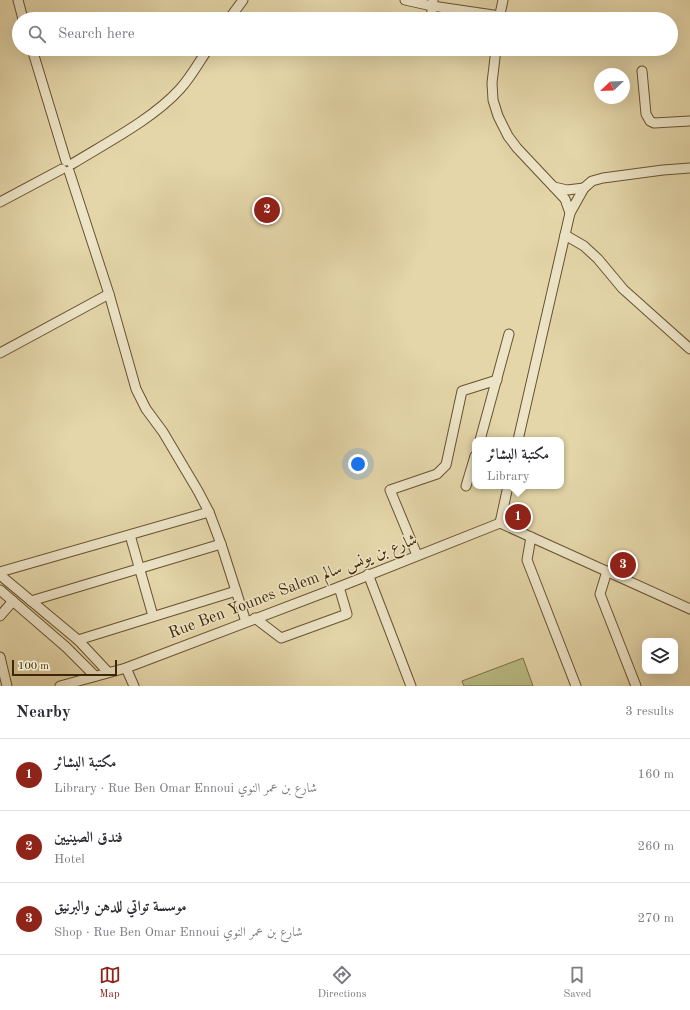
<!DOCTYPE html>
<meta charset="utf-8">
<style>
body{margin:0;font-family:"Old Standard TT",Amiri,serif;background:#f2f2f3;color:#2b2b33}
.controls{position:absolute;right:12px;bottom:12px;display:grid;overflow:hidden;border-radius:8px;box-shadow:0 4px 16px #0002}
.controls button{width:36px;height:36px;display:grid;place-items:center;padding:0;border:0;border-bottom:1px solid #e1e1e2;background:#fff;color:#2b2b33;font:20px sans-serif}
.compass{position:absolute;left:594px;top:68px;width:36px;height:36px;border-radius:50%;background:#fff;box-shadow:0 4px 16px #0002;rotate:247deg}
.scale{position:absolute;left:12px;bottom:10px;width:105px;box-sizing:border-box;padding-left:4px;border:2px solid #3f2605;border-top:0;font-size:11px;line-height:14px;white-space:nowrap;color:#3f2605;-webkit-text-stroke:3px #ede4c7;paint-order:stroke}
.you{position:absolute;left:358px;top:464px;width:14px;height:14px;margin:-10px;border:3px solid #fff;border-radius:50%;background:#1a73e8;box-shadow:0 0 0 6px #1a73e833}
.badge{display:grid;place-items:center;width:26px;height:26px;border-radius:50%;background:#8f2418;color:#fff;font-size:13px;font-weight:700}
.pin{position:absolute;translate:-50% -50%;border:2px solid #fff;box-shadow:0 1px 4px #0006}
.popup{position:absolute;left:472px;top:437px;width:92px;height:52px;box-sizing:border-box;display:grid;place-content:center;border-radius:8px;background:#fff;filter:drop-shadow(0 1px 3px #0005);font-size:13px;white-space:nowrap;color:#7c7c81}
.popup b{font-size:15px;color:#2b2b33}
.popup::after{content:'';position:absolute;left:50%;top:100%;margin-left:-8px;border:8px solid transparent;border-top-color:#fff}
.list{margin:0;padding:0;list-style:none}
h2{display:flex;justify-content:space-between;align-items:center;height:52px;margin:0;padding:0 16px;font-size:17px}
h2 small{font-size:13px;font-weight:400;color:#7c7c81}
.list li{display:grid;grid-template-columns:26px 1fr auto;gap:12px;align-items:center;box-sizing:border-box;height:72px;padding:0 16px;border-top:1px solid #e1e1e2}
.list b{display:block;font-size:15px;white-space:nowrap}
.list p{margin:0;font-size:13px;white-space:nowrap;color:#7c7c81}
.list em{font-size:13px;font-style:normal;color:#7c7c81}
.icon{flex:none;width:22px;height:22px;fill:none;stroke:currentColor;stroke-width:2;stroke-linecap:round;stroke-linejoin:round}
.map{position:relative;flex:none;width:690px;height:686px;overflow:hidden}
.search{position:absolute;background:#fff;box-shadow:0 4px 16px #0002;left:12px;right:12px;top:12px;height:44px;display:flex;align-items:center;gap:10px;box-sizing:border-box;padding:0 14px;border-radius:22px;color:#7c7c81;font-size:15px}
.sheet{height:268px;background:#fff}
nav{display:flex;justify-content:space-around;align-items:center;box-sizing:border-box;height:56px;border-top:1px solid #e1e1e2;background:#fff;font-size:11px;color:#7c7c81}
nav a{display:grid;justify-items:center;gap:2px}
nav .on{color:#8f2418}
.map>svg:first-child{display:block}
.pitch{fill:#babc84;stroke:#7c7144}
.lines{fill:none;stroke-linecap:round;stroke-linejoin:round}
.minor-casing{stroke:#68522e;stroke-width:11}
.minor{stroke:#ede4c7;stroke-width:9}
.labels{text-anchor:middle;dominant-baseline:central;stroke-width:3;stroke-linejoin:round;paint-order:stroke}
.street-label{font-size:16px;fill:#3f2605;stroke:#ede4c7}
</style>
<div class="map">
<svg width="690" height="686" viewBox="0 0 690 686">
<rect width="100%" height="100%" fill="#e4d6a9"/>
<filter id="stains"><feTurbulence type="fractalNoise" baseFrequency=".005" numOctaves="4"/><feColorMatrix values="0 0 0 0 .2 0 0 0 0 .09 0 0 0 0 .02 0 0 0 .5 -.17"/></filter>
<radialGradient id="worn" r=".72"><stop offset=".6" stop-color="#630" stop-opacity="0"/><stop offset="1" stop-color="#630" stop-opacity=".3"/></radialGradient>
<path class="pitch" d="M 523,658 L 533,686 L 464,686 L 462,681 Z"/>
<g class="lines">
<defs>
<g id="minor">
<path d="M 18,0 L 23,19"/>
<path d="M 405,0 L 432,6 L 500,16"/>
<path d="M 229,19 L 243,0"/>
<path d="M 431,19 L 433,1"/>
<path d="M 499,19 L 503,0"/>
<path d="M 32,49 L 66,161"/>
<path d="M 496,49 L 492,83 L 493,100 L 498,116 L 508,136 L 517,148 L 565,199 L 570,213"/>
<path d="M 642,71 L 646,114 L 650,121 L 654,123 L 690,121"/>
<path d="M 72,164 C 106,143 153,119 180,89 C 191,77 199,62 208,49"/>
<path d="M 69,171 L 109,294 L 136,389 L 146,409 L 163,432 L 198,491 L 209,512 L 221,544 L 246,622"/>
<path d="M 554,187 L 567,190 L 584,188"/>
<path d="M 0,202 L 62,169"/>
<path d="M 565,235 L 584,246 L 598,259 L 623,289 L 690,349"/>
<path d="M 0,353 L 109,294"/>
<path d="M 480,440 L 509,334"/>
<path d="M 518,440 L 570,213 L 584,188 L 592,181 L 603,178 L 663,170 L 690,168"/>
<path d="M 466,486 L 475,456"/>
<path d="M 500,523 L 690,609"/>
<path d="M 500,523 L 508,486"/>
<path d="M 130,535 L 153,616"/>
<path d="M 531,537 L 527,560 L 576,686"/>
<path d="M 417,555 L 390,490 L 437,474 L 446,465 L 462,391 L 497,380"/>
<path d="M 607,571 L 600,594 L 636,686"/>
<path d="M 0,572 L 209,512"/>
<path d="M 368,574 L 411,686"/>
<path d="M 0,575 L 78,640 L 108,672"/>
<path d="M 0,590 L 66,647 L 95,676"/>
<path d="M 31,601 L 221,544"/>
<path d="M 0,616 L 13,601"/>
<path d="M 255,618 L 281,638 L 347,614 L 339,587"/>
<path d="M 78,640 L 236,591"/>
<path d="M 0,657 L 7,686"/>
<path d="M 126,668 L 134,686"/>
<path d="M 60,686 L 126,668 L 339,587 L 500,523"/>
</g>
</defs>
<use href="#minor" class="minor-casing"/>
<use href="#minor" class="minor"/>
</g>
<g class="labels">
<g class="street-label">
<text transform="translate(293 587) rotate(-21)">Rue Ben Younes Salem شارع بن يونس سالم</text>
</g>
</g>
<rect width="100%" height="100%" filter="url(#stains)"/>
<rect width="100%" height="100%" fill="url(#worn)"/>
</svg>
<div class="controls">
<button><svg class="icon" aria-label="layers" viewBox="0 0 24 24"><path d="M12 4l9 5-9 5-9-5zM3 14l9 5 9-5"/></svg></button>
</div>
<svg class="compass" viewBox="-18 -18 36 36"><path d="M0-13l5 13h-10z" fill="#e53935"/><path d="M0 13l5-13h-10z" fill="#7c7c81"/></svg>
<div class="scale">100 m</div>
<div class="you"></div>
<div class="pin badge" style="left:518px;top:517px">1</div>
<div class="popup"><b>مكتبة البشائر</b>Library</div>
<div class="pin badge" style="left:267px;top:210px">2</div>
<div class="pin badge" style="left:623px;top:565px">3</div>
<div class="search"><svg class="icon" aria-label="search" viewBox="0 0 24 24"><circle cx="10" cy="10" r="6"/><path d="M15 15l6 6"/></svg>Search here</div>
</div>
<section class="sheet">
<h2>Nearby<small>3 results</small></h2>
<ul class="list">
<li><span class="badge">1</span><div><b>مكتبة البشائر</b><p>Library · Rue Ben Omar Ennoui شارع بن عمر النوي</p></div><em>160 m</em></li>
<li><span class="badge">2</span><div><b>فندق الصينيين</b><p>Hotel</p></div><em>260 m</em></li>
<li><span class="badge">3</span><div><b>موسسة تواتي للدهن والبرنيق</b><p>Shop · Rue Ben Omar Ennoui شارع بن عمر النوي</p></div><em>270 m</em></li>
</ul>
</section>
<nav>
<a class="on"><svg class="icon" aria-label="map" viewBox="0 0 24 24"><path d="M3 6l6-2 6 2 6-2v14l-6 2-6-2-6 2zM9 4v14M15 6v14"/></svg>Map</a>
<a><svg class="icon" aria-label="directions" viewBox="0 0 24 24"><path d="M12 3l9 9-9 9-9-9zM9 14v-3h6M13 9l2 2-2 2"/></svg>Directions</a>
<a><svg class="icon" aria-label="saved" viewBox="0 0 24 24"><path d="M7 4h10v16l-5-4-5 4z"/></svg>Saved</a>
</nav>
